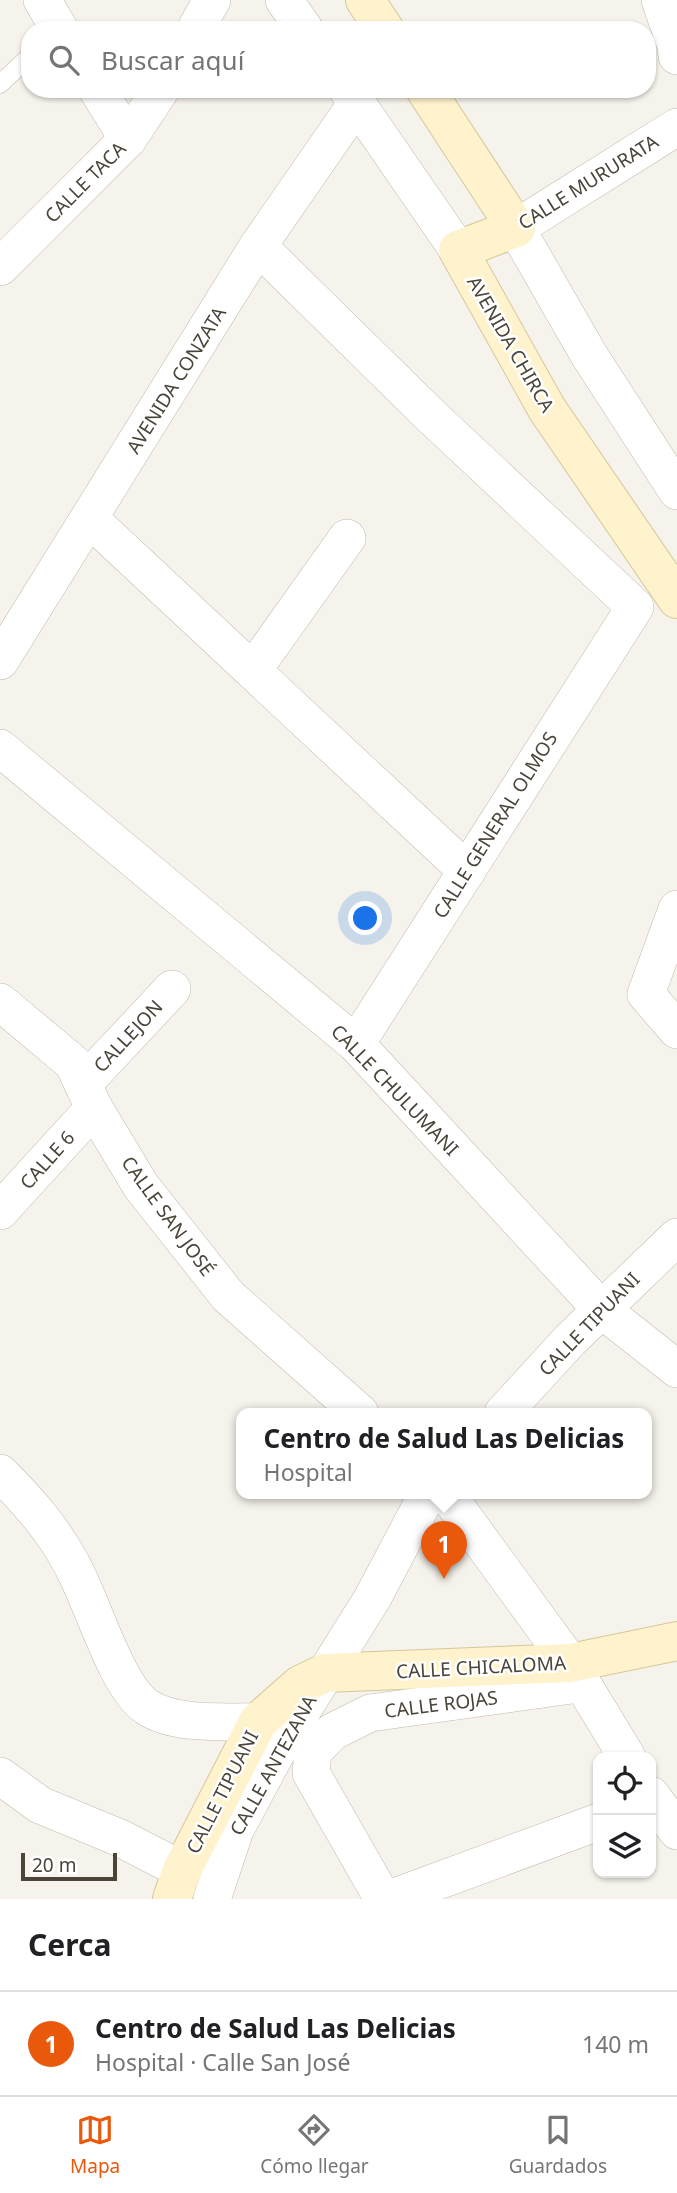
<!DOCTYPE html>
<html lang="es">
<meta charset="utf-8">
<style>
body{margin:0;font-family:"Noto Sans",sans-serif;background:#f2f2f2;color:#202124}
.controls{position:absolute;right:21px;bottom:21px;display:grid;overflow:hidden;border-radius:14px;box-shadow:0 2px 5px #0004}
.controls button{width:63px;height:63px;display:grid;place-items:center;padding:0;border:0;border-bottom:2px solid #e0e0e0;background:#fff;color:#202124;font:35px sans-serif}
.scale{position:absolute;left:21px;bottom:18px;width:96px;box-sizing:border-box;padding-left:7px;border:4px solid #4b4439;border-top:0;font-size:19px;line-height:24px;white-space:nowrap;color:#4b4439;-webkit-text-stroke:5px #fff;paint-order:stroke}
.you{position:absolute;left:366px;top:919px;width:24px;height:24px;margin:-18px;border:5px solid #fff;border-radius:50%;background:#1a73e8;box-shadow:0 0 0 10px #1a73e833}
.badge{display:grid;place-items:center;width:46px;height:46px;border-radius:50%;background:#ea580c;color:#fff;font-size:23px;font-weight:700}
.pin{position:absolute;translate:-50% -58px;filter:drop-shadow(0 2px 4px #0008)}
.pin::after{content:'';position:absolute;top:37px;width:24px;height:21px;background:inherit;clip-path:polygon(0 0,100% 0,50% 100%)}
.popup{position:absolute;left:236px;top:1408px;width:416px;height:91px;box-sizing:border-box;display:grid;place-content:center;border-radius:14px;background:#fff;filter:drop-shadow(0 2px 5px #0005);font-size:23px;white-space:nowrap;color:#757577}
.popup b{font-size:26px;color:#202124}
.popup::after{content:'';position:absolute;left:50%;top:100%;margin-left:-14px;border:14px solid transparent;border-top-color:#fff}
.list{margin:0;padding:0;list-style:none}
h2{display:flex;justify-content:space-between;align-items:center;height:91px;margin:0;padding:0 28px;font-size:30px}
h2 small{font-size:23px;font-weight:400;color:#757577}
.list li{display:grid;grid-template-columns:46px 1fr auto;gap:21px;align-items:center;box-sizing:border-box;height:105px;padding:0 28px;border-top:2px solid #e0e0e0}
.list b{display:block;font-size:26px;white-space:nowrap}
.list p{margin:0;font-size:23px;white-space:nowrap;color:#757577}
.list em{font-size:23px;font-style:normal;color:#757577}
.icon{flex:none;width:38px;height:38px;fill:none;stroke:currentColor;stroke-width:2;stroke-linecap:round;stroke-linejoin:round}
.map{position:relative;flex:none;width:677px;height:1899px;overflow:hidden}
.search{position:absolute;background:#fff;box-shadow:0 2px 5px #0004;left:21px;right:21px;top:21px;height:77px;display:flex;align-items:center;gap:18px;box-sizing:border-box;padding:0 24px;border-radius:28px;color:#757577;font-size:26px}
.sheet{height:196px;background:#fff}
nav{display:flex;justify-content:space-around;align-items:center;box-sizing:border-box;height:98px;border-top:2px solid #e0e0e0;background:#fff;font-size:19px;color:#757577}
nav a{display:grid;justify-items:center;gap:4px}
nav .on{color:#ea580c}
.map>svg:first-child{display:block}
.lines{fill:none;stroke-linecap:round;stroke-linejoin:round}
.lane-casing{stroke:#c2bbae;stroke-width:19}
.street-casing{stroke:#c2bbae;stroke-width:38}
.secondary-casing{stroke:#d6c79b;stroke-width:40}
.lane{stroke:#fff;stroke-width:18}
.street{stroke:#fff;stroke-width:37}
.secondary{stroke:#fff3cd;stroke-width:38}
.labels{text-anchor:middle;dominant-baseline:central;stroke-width:5;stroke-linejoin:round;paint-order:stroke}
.street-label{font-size:19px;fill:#4b4439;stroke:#fff}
</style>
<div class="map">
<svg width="677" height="1899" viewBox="0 0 677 1899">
<rect width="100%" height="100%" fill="#f6f3ec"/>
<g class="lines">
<defs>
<path id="lane" d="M 0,84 L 30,56"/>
<g id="street">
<path d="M 42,0 L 60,30"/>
<path d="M 284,0 L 305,30"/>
<path d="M 660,0 L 676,46 L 677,56"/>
<path d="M 195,30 L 212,0"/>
<path d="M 97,89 L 128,139"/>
<path d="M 347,89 L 458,250"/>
<path d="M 677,127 L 516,228 L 589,355 L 677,491"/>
<path d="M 258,246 L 430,415 L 635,607 L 356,1044"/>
<path d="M 0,267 L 128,139 L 161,89"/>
<path d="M 90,519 L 467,871"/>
<path d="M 0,661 L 258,246 L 357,103"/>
<path d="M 253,670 L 347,538"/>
<path d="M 0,748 L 356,1044 L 601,1309 L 677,1369"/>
<path d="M 677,909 L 646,994 L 677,1030"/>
<path d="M 0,1002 L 73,1063 L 94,1108 L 141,1186 L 228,1296 L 360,1413"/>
<path d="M 84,1083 L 172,989"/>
<path d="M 0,1211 L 94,1108"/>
<path d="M 503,1413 L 570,1340 L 677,1237"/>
<path d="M 0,1473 C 29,1502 53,1529 72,1565 C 92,1600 116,1687 147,1707 C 176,1726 224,1721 258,1722"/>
<path d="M 446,1493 L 570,1663 L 627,1757"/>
<path d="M 0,1776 L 40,1805 L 120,1838 L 182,1870"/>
<path d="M 651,1795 L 677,1831"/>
<path d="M 212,1899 L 235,1830 L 280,1746 L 372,1599 L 428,1493"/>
<path d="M 383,1899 L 311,1773 L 313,1752 L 332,1732 L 370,1713 L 579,1684"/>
<path d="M 389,1899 L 598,1822"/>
</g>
<g id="secondary">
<path d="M 365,0 L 385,30"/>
<path d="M 425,89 L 516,228 L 458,250 L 547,409 L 677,599"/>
<path d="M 172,1899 L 182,1870 L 258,1722 L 300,1685 L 325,1673 L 570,1663 L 677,1641"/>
</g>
</defs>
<use href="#lane" class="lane-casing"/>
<use href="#street" class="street-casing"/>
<use href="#secondary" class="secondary-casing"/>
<use href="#lane" class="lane"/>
<use href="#street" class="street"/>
<use href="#secondary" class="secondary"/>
</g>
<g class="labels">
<g class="street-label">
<text transform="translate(85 182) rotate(-45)">CALLE TACA</text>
<text transform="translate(588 182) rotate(-32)">CALLE MURURATA</text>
<text transform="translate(511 344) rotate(60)">AVENIDA CHIRCA</text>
<text transform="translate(176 380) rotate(-58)">AVENIDA CONZATA</text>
<text transform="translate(495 825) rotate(-58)">CALLE GENERAL OLMOS</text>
<text transform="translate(128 1036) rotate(-47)">CALLEJON</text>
<text transform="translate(395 1090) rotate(46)">CALLE CHULUMANI</text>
<text transform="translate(47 1160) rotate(-48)">CALLE 6</text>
<text transform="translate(168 1216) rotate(54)">CALLE SAN JOSÉ</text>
<text transform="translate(589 1324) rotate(-46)">CALLE TIPUANI</text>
<text transform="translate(481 1667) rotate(-3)">CALLE CHICALOMA</text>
<text transform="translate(441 1704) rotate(-7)">CALLE ROJAS</text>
<text transform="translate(273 1765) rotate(-61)">CALLE ANTEZANA</text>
<text transform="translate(222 1792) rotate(-63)">CALLE TIPUANI</text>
</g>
</g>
</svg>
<div class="controls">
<button><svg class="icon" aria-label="locate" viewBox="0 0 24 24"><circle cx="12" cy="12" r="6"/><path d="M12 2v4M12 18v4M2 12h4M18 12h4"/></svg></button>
<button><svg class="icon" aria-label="layers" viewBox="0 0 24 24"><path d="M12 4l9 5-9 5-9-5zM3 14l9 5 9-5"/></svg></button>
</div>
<div class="scale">20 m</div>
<div class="you"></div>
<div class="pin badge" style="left:444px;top:1579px">1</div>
<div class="popup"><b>Centro de Salud Las Delicias</b>Hospital</div>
<div class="search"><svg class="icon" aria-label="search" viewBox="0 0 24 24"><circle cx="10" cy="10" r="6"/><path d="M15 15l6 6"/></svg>Buscar aquí</div>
</div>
<section class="sheet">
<h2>Cerca<small></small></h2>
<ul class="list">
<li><span class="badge">1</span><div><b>Centro de Salud Las Delicias</b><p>Hospital · Calle San José</p></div><em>140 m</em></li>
</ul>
</section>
<nav>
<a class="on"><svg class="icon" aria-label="map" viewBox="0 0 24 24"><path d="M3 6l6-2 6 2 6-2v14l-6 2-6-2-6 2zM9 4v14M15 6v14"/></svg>Mapa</a>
<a><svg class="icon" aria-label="directions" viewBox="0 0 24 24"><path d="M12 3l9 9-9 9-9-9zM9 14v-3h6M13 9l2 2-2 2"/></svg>Cómo llegar</a>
<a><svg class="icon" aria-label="saved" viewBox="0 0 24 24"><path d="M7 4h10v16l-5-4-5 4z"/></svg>Guardados</a>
</nav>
